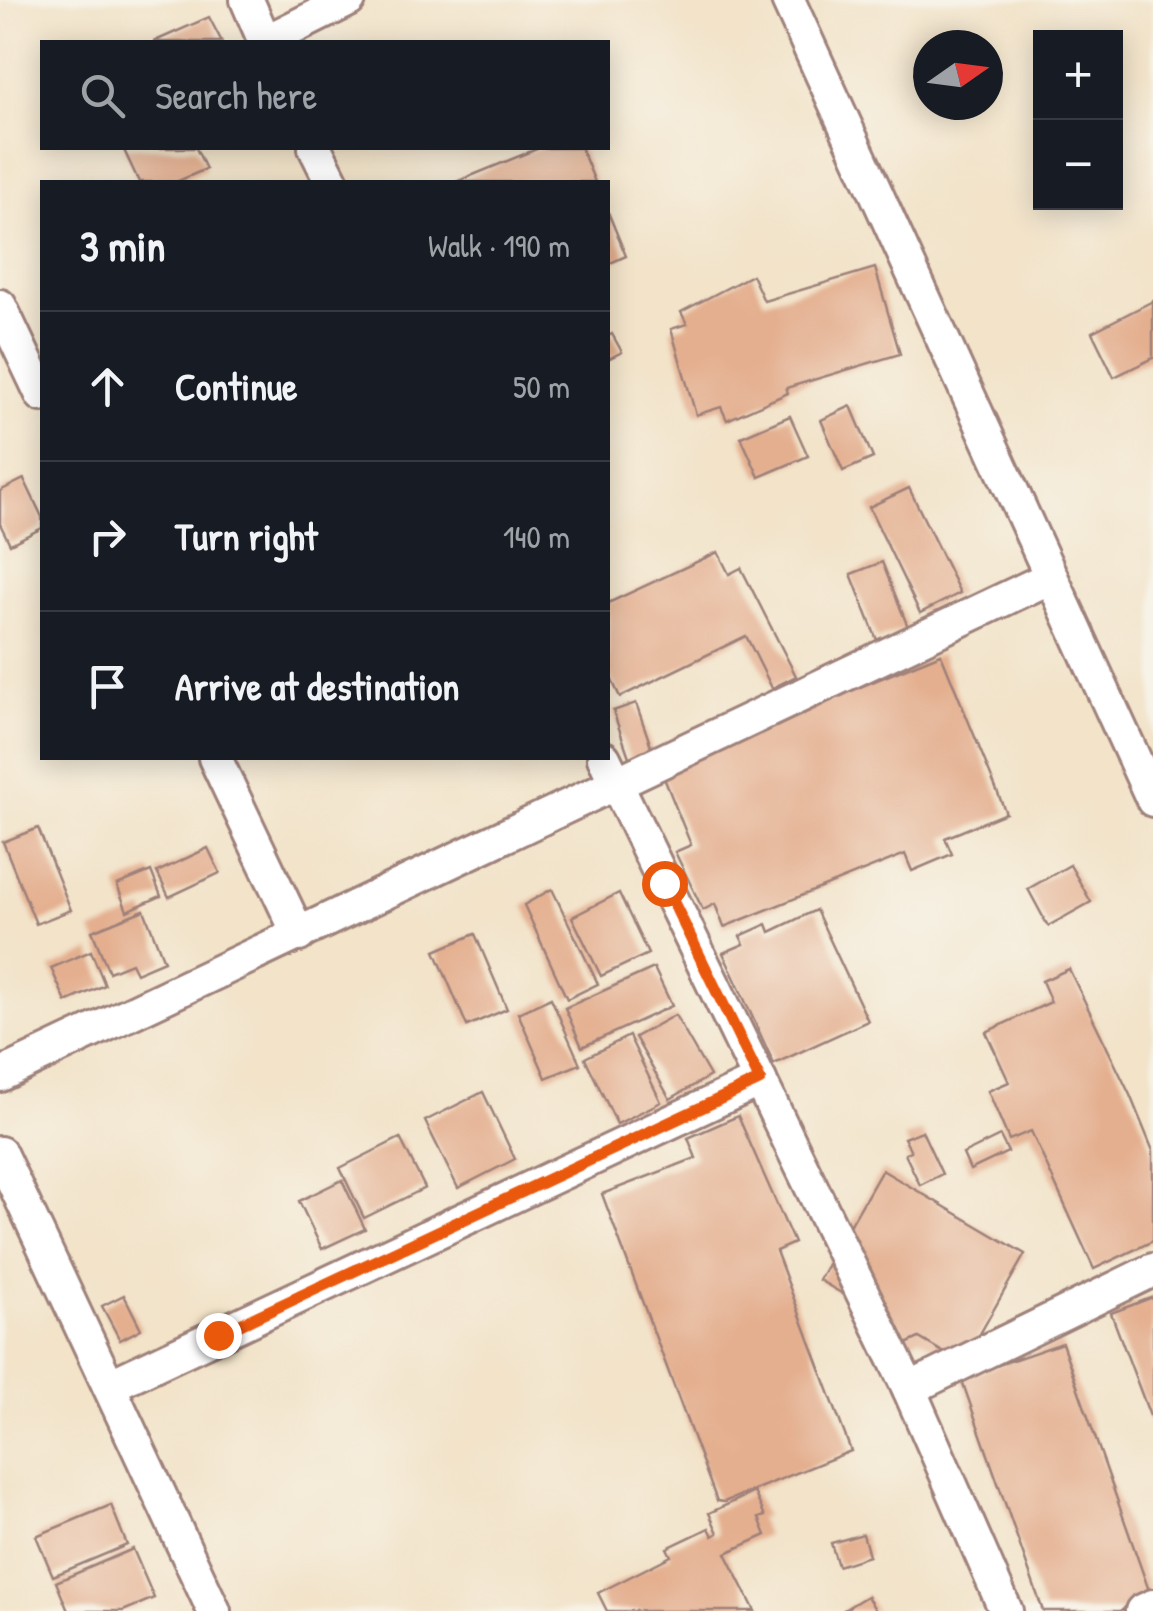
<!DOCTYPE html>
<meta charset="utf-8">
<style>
body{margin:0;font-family:"Patrick Hand",sans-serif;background:#242831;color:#f1f3f6}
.controls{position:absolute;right:30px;top:30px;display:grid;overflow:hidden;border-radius:0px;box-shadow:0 5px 25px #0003}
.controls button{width:90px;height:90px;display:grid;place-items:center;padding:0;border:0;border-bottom:2px solid #363941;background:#171b24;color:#f1f3f6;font:50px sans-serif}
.compass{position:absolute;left:913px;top:30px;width:90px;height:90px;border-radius:50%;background:#171b24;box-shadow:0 5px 25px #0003;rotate:76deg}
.stop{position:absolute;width:30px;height:30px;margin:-22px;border:8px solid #ea580c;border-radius:50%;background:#fff}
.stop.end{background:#ea580c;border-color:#fff;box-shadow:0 2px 10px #0008}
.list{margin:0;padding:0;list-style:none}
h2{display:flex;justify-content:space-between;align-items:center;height:130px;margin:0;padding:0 40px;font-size:42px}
h2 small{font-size:32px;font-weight:400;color:#9ea1a6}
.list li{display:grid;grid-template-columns:65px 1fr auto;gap:30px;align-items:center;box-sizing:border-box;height:150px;padding:0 40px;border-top:2px solid #363941}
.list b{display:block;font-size:38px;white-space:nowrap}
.list em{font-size:32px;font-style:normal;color:#9ea1a6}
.icon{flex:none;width:55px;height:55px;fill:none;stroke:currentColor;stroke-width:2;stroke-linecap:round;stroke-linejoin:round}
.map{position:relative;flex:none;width:1153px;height:1611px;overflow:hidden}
.search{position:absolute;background:#171b24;box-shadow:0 5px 25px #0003;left:40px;top:40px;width:570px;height:110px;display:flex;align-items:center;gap:25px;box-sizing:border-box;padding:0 35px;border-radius:0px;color:#9ea1a6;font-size:38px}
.panel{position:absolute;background:#171b24;box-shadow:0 5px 25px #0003;left:40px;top:180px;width:570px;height:580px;border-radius:0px}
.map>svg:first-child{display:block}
.building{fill:#e4af8f}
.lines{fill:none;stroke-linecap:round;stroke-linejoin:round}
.street-casing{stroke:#9e817a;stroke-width:38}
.street{stroke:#fff;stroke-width:32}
.route{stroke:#ea580c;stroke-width:12}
</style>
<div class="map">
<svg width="1153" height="1611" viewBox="0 0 1153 1611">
<rect width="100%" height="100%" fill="#f7f3e8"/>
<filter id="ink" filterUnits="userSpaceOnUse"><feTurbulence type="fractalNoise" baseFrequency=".01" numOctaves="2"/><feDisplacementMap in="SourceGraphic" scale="20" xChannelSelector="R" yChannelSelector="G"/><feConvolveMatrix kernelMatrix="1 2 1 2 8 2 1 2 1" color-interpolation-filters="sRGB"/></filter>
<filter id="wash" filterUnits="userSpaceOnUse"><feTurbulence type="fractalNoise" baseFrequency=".0048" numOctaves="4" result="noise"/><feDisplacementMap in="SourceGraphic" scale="40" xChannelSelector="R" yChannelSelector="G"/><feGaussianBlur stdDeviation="2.25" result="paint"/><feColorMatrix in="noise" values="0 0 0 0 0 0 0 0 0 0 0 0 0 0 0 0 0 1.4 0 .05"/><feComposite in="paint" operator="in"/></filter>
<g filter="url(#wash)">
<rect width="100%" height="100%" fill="#f2e3c9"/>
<g id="blocks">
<g class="building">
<path d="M 209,17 L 222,42 L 153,42 Z"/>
<path d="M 128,148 L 196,148 L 206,169 L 176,182 L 139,182 L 124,150 Z"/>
<path d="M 539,148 L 581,148 L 595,182 L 456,182 Z"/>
<path d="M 608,212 L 626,256 L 608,264 Z"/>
<path d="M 875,268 L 900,354 L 786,388 L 788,393 L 727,420 L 721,407 L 696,415 L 671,329 L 687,324 L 681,312 L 752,275 L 764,301 Z"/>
<path d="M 1153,301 L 1153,358 L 1114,377 L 1092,332 Z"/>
<path d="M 612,334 L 622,352 L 608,359 L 608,336 Z"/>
<path d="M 851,406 L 873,458 L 843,471 L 821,420 Z"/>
<path d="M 790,416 L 808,456 L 759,477 L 741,437 Z"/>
<path d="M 24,479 L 42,517 L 42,528 L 10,544 L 0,524 L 0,491 Z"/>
<path d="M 909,488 L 960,593 L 920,613 L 869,507 Z"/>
<path d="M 718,552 L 729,574 L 741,568 L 796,676 L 772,688 L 746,636 L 620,697 L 608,672 L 608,603 Z"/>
<path d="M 882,562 L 908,627 L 877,640 L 851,574 Z"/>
<path d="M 941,654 L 1006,813 L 945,838 L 952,854 L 912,871 L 905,854 L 724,927 L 715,904 L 703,910 L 675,852 L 691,845 L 660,768 Z"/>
<path d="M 636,703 L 653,752 L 630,760 L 613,711 Z"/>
<path d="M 38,828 L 71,910 L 36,924 L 3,842 Z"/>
<path d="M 208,848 L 220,873 L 169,897 L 157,872 Z"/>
<path d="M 1070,865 L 1091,902 L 1048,926 L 1028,889 Z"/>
<path d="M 151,871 L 161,896 L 127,911 L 117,885 Z"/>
<path d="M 552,889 L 598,984 L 567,999 L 524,905 Z"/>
<path d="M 619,893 L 648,954 L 601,976 L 572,917 Z"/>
<path d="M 144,910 L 164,961 L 136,973 L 131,963 L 109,972 L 92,931 Z"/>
<path d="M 816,910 L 868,1021 L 774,1064 L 723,953 L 744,944 L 740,936 L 767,924 L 770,932 Z"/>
<path d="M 475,934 L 507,1009 L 467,1026 L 435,951 Z"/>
<path d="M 91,951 L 105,985 L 66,1002 L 51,968 Z"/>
<path d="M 654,968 L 672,1006 L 582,1047 L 565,1008 Z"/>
<path d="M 1069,969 L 1130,1095 L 1153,1151 L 1153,1241 L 1094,1269 L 1031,1131 L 1009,1140 L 988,1091 L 1009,1082 L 986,1032 L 1051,1002 L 1042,981 Z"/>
<path d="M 551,998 L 580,1064 L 546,1078 L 518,1013 Z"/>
<path d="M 675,1015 L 710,1076 L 670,1099 L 635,1037 Z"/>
<path d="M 629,1036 L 661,1102 L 617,1124 L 585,1058 Z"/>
<path d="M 483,1092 L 515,1159 L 458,1188 L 425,1121 Z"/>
<path d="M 738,1116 L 794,1243 L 776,1251 L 851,1451 L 724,1502 L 717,1501 L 602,1194 L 696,1158 L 688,1138 Z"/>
<path d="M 922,1131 L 942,1174 L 920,1185 L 905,1154 L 911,1151 L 904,1138 Z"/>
<path d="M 1000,1136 L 1008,1152 L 970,1170 L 963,1154 Z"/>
<path d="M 400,1138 L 425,1188 L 364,1218 L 340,1168 Z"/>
<path d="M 882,1170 L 1025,1254 L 963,1364 L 919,1338 L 906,1344 L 898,1326 L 819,1280 Z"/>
<path d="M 342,1180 L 365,1229 L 322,1249 L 299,1201 Z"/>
<path d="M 124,1295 L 141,1329 L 120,1340 L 102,1306 Z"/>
<path d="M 1153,1297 L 1153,1424 L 1111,1313 Z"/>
<path d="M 1062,1343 L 1152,1599 L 1119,1611 L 1043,1611 L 961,1378 Z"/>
<path d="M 754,1492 L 765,1516 L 759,1518 L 766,1535 L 726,1553 L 755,1611 L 607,1611 L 598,1593 L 671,1556 L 667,1548 L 709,1528 L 713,1536 L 718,1533 L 709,1513 Z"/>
<path d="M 111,1505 L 127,1545 L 53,1576 L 36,1536 Z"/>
<path d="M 863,1534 L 869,1556 L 838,1566 L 831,1543 Z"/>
<path d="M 133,1549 L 154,1598 L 123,1611 L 68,1611 L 56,1582 Z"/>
<path d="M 867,1596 L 876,1611 L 842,1611 Z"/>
</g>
</g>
</g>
<g filter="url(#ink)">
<use href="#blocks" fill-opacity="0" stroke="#9e817a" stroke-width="2.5"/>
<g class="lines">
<defs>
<g id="street">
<path d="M 247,0 L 265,42"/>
<path d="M 788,0 L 1153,800"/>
<path d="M 265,42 L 349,0"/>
<path d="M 315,148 L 332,182"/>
<path d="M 0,306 L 42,395"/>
<path d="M 215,758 L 299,935"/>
<path d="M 604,758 L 909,1389 L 1006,1611"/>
<path d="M 0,1075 L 1051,577"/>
<path d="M 0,1153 L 214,1611"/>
<path d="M 109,1386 L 760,1080"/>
<path d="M 909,1389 L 1153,1270"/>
<path d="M 1142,1611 L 1153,1606"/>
</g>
</defs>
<use href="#street" class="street-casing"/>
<use href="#street" class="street"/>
</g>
</g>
<g class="lines" filter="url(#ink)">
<path class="route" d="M 218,1335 L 760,1080 L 664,883"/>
</g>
</svg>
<div class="controls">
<button>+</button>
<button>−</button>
</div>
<svg class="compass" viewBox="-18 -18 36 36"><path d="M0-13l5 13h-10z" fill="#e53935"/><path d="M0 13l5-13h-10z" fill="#9ea1a6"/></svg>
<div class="stop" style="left:664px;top:883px"></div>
<div class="stop end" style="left:218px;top:1335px"></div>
<div class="search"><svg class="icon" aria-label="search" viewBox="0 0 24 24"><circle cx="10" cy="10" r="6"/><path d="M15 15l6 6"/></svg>Search here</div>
<section class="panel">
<h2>3 min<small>Walk · 190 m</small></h2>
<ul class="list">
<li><svg class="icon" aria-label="ahead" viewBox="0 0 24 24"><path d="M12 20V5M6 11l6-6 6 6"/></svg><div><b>Continue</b></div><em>50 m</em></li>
<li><svg class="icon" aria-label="right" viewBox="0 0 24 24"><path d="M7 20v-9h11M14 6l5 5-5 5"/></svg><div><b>Turn right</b></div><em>140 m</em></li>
<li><svg class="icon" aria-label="arrive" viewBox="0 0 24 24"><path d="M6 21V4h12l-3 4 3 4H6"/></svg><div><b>Arrive at destination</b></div></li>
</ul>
</section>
</div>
